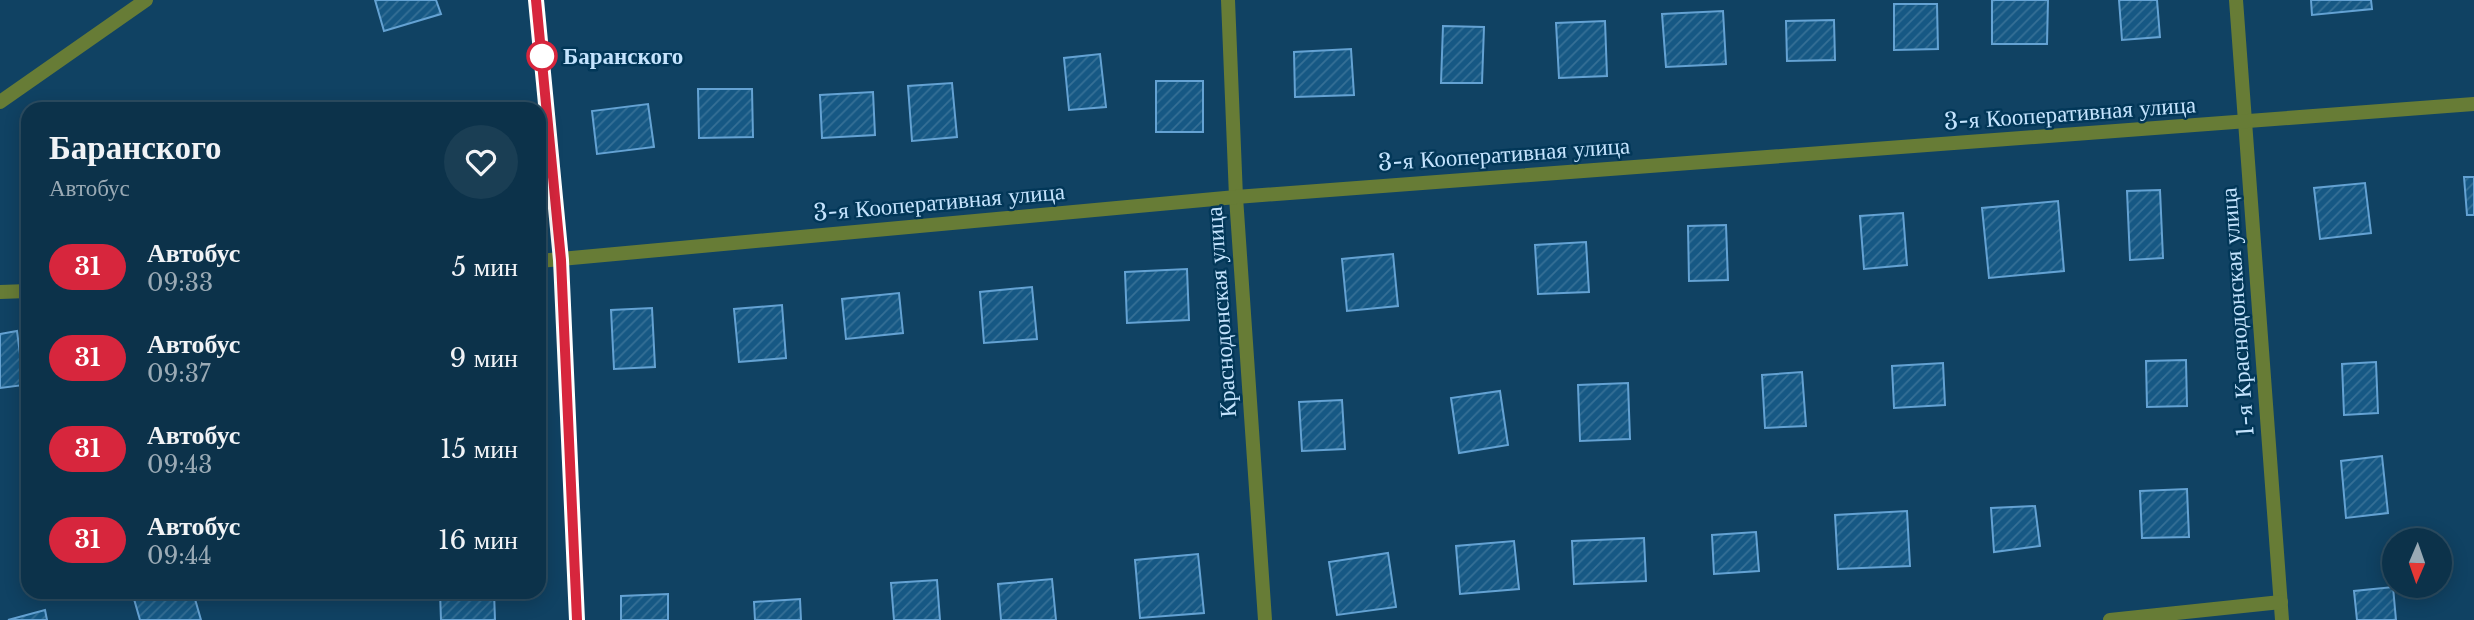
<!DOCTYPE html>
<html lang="ru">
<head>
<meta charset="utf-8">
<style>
  :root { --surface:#0c324a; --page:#1a3e54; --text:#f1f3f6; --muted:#9aaab5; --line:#2c4d62 }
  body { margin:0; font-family:"Libre Baskerville",serif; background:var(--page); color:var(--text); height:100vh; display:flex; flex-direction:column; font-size:26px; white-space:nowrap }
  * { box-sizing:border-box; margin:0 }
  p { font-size:23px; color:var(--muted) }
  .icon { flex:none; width:38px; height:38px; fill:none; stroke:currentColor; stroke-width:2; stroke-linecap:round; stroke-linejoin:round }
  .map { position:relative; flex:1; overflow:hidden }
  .panel { position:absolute; left:21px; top:102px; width:525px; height:497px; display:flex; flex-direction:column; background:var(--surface); border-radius:21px; box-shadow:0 4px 18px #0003,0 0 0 2px var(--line) }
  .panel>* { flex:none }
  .badge { padding:0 14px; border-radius:23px; font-size:24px; line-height:46px }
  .needle { width:46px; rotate:182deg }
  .fabs { position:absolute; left:2382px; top:528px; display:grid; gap:14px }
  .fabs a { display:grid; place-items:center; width:70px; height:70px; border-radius:50%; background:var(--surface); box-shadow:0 4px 18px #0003,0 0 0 2px var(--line); font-size:35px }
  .map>.badge { position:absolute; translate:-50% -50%; box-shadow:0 0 0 4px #fff }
  .round { display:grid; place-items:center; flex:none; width:74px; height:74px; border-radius:37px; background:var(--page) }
  .overview { display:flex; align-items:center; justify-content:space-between; height:119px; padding:0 28px }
  h1 { font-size:33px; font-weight:600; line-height:52px }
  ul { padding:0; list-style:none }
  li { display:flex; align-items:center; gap:21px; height:91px; padding:0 28px }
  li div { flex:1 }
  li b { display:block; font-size:26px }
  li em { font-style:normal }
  li .badge { min-width:77px; font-weight:700; text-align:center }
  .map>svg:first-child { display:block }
</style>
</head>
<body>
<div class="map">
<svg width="2474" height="620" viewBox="0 0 2474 620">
  <defs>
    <pattern id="building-hatch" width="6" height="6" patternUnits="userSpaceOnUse" patternTransform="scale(1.75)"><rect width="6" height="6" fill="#165884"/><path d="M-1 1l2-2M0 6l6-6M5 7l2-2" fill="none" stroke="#367096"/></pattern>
  </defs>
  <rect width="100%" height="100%" fill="#104263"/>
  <!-- building -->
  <g fill="url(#building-hatch)" stroke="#64a2d3" stroke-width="2">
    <polygon points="375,0 436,0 441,14 384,31"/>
    <polygon points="1992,0 2048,0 2047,44 1992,44"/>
    <polygon points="2119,0 2157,0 2160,37 2122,40"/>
    <polygon points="2311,0 2371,0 2372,9 2312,15"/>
    <polygon points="1894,4 1937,4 1938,49 1894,50"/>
    <polygon points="1723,11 1726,64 1666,67 1662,14"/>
    <polygon points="1834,20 1835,60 1787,61 1786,21"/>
    <polygon points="1605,21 1607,76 1559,78 1556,23"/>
    <polygon points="1443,26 1484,27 1482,83 1441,83"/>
    <polygon points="1351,49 1354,95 1295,97 1294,52"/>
    <polygon points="1100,54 1106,107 1069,110 1064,58"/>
    <rect x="1156" y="81" width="47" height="51"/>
    <polygon points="952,83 957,137 912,141 908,86"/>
    <polygon points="698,89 752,89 753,137 699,138"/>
    <polygon points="873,92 875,135 822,138 820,95"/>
    <polygon points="648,104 654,147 597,154 592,111"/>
    <polygon points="2464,177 2474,177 2474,215 2467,215"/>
    <polygon points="2365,183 2371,233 2320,239 2314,188"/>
    <polygon points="2160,190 2163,258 2130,260 2127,191"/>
    <polygon points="2058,201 2064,271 1989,278 1982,208"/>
    <polygon points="1903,213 1907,265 1864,269 1860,216"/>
    <polygon points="1726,225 1728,280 1689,281 1688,226"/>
    <polygon points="1586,242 1589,292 1538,294 1535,245"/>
    <polygon points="1393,254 1398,306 1347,311 1342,259"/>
    <polygon points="1187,269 1189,320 1127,323 1125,272"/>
    <polygon points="1032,287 1037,339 984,343 980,292"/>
    <polygon points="899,293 903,333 846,339 842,299"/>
    <polygon points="782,305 786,358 739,362 734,309"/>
    <polygon points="652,308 655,367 614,369 611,310"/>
    <polygon points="17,331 24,385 0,388 0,334"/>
    <polygon points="2186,360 2187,406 2147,407 2146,361"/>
    <polygon points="2376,362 2378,413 2344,415 2342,364"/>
    <polygon points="1943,363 1945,405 1894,408 1892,366"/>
    <polygon points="1802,372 1806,426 1765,428 1762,375"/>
    <polygon points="1628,383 1630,439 1580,441 1578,385"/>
    <polygon points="1500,391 1508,445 1459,453 1451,398"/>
    <polygon points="1342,400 1345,449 1302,451 1299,402"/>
    <polygon points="2382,456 2388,513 2346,518 2341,461"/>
    <polygon points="2187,489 2189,537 2142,538 2140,491"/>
    <polygon points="2035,506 2040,546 1994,552 1991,508"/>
    <polygon points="1907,511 1910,566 1838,569 1835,515"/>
    <polygon points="1756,532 1759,571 1714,574 1712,535"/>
    <polygon points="1644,538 1646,581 1574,584 1572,541"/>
    <polygon points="1514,541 1519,589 1460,594 1456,546"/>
    <polygon points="1388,553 1396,607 1337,615 1329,562"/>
    <polygon points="1198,554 1204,613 1140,618 1135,560"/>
    <polygon points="1052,579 1056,620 1001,620 998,584"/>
    <polygon points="937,580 940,620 894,620 891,583"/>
    <polygon points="2393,587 2396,620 2357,620 2354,591"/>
    <polygon points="132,592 193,592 201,620 140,620"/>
    <polygon points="440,592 494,592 495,620 441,620"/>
    <polygon points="668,594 668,620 621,620 621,596"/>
    <polygon points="800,599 801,620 755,620 754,602"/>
    <polygon points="45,610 47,620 8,620"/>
  </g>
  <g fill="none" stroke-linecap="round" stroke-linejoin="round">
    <!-- street -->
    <g stroke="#677c36" stroke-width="14">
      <polyline points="536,0 561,260 577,620"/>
      <polyline points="1228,0 1236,197 1265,620"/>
      <polyline points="2236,0 2282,620"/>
      <polyline points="0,102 146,0"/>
      <polyline points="539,261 1236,197 2474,104"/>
      <polyline points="0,292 28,291"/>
      <polyline points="2110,620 2281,602"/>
    </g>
  </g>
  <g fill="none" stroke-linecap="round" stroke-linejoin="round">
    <!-- line casing -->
    <g stroke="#fff" stroke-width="16">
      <polyline id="line" points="536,0 561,260 577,620"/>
    </g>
    <!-- line -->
    <use href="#line" stroke="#d7263d" stroke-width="10"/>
  </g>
  <!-- markers -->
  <circle fill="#fff" stroke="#d7263d" stroke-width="3.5" cx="542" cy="56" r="14"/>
  <g text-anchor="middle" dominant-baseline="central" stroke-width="5" stroke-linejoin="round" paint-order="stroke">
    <!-- stop labels -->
    <g font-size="23" font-weight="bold" fill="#c4e3fd" stroke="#023758" text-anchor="start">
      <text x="563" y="56">Баранского</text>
    </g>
    <!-- street labels -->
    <g font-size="23" fill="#c4e3fd" stroke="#023758">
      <text transform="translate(2070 113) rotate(-4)">3-я Кооперативная улица</text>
      <text transform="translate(1504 154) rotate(-4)">3-я Кооперативная улица</text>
      <text transform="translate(939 202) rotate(-5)">3-я Кооперативная улица</text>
      <text transform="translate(1221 312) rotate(-94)">Краснодонская улица</text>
      <text transform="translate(2237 312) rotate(-94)">1-я Краснодонская улица</text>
    </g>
  </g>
</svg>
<div class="fabs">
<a><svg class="needle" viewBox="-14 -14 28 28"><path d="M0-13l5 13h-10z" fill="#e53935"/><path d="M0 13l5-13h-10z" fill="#9aaab5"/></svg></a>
</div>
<section class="panel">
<div class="overview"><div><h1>Баранского</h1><p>Автобус</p></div><a class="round"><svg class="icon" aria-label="heart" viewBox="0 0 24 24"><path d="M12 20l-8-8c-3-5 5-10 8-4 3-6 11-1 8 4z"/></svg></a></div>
<ul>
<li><span class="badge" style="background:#d7263d;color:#fff">31</span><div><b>Автобус</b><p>09:33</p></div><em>5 мин</em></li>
<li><span class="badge" style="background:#d7263d;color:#fff">31</span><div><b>Автобус</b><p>09:37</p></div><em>9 мин</em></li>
<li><span class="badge" style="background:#d7263d;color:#fff">31</span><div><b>Автобус</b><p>09:43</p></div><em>15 мин</em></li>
<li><span class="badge" style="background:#d7263d;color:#fff">31</span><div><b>Автобус</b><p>09:44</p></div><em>16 мин</em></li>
</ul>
</section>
</div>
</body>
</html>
